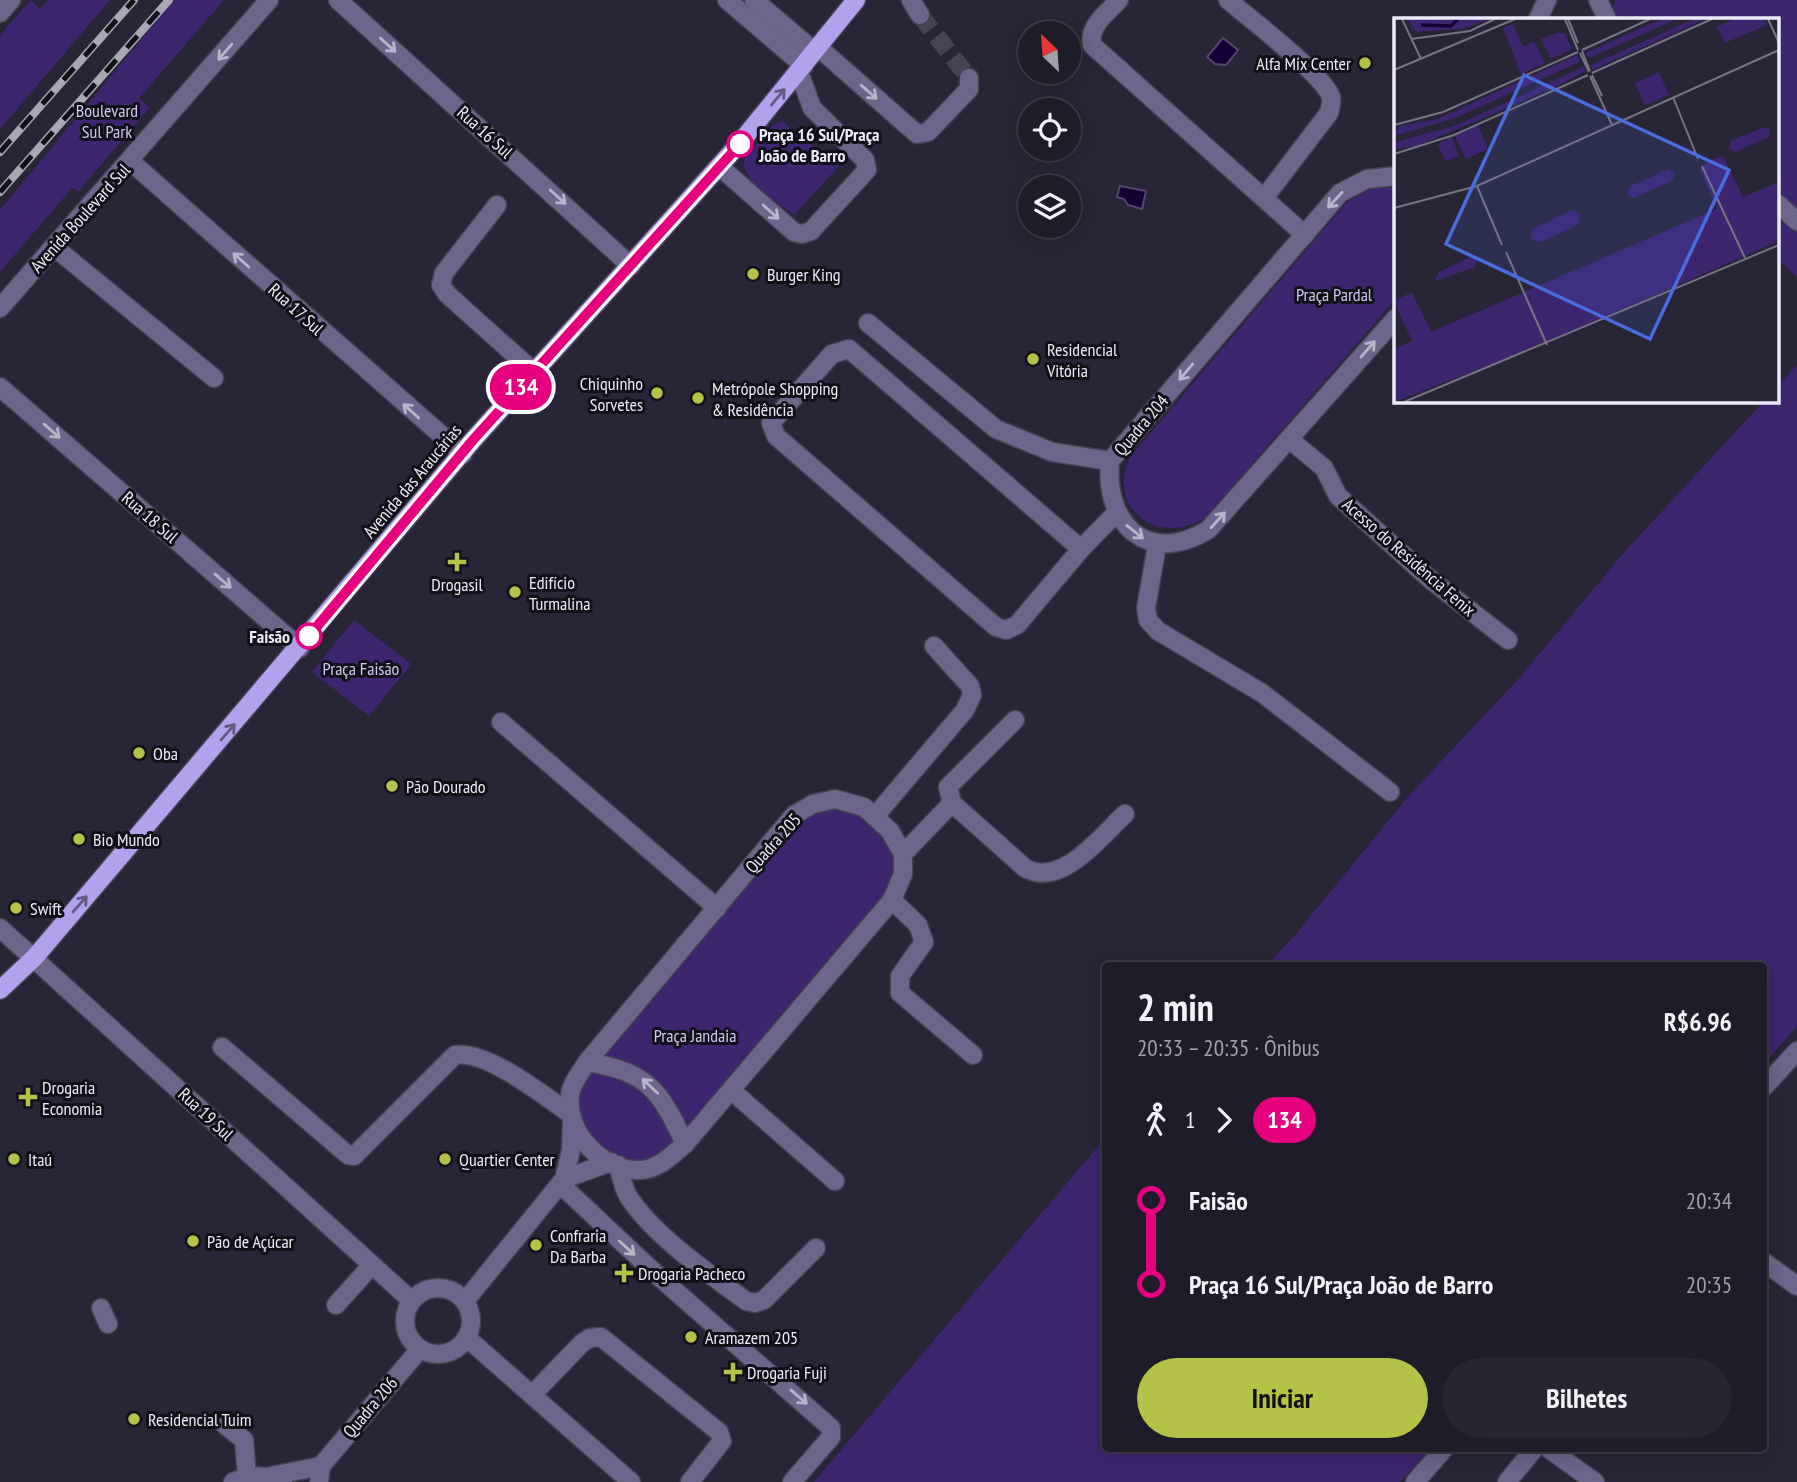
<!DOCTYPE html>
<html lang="pt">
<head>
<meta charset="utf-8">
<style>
  :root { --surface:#1e1c28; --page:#262530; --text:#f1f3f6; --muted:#a1a1a8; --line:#3c3a45; --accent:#b6c148 }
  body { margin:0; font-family:"PT Sans Narrow",sans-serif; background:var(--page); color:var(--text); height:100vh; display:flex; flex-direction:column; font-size:26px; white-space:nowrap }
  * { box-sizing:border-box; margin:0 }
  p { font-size:23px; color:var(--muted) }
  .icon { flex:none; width:38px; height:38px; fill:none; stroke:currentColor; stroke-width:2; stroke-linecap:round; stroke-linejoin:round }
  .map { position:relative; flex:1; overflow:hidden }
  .sheet { position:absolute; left:1102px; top:962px; width:665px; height:490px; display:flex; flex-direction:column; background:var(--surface); border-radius:7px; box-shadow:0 4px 18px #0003,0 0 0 2px var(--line) }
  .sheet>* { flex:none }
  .badge { padding:0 14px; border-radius:23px; font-size:24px; line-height:46px }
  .needle { width:46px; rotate:335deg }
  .fabs { position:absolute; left:1018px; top:21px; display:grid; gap:14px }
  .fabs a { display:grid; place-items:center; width:63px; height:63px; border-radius:50%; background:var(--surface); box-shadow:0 4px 18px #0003,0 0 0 2px var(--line); font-size:35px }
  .map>.badge { position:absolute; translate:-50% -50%; box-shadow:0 0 0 4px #fff }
  .legs { display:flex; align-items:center; gap:10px; height:77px; padding:0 35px; font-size:23px }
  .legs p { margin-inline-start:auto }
  .overview { display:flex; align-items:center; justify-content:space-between; height:119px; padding:0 35px }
  h1 { font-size:38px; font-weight:600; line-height:52px }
  .button { display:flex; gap:14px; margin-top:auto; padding:14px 35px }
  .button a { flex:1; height:80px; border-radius:42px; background:var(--accent); color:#111; font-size:28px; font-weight:600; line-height:80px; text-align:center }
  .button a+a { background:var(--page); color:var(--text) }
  ul { padding:0 35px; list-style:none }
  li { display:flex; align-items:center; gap:24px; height:84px; font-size:26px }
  li i { display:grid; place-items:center; width:10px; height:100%; margin:0 9px; background:currentColor }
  li i::after { content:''; width:18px; height:18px; margin:-9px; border:5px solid; border-radius:50%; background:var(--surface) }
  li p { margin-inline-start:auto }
  li:first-child i { background:linear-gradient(#0000 50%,currentColor 0) }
  li:last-child i { background:linear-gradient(currentColor 50%,#0000 0) }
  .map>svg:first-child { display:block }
</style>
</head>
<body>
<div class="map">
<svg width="1797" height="1482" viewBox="0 0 1797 1482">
  <rect width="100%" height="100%" fill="#282536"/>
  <!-- green -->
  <g fill="#3e2570">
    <polygon points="31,0 40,9 48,0 110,0 0,129 0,35"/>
    <polygon points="174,0 224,0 139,98 149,108 79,191 72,188 0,272 0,210"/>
    <polygon points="1615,0 1797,0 1797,277 1778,259 1778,19 1610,19"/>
    <path d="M782 121 839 166 794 215C778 202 742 183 744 159L773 125Z"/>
    <path d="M1375 187 1396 188V299L1205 518C1158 547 1106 509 1130 457L1347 202Z"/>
    <polygon points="1797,365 1797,1026 1764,1064 1764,966 1266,966 1296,934 1406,799 1521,676 1627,549 1764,401 1778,401 1778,386"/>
    <polygon points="354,620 411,664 369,716 312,672"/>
    <polygon points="813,804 876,815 903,874 685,1144 639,1170 590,1148 570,1092"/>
    <polygon points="1106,1137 1106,1449 1430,1449 1400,1482 814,1482"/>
  </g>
  <!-- water -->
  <g fill="#150035" stroke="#56466f" stroke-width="2">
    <polygon points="1223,38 1238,50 1226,65 1215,64 1207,57"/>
    <polygon points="1120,186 1146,191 1142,209 1128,205 1124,199 1117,197"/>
  </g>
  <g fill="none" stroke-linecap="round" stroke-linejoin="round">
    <!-- minor-tunnel -->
    <polyline stroke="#464353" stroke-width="18" stroke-dasharray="18 9" stroke-linecap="butt" points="920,15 969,78"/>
    <!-- minor casing -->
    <g stroke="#444151" stroke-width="21">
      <g id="minor">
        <polyline points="338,0 631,266"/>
        <polyline points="727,0 804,66"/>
        <polyline points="754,0 814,51"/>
        <polyline points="911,0 920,15"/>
        <path d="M1119 0C1107 13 1088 26 1092 45L1305 235"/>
        <path d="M1228 0C1249 18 1324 75 1331 97 1332 103 1330 108 1329 113L1264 198"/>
        <polyline points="1598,0 1607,19"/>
        <polyline points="0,13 11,0"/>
        <polyline points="1538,19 1547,0"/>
        <polyline points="818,47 917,134 928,132 969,89 969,78"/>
        <polyline points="130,161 463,454"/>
        <polyline points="720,167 794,232 802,234 811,231 867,170 865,160 812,108 799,72"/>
        <path d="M1396 176 1367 179 1340 193 1110 461C1104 525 1148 566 1208 530L1396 318"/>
        <polyline points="1778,204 1797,221"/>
        <polyline points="497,205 444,273 441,285 447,294 534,372"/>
        <polyline points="54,247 214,378"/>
        <polyline points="0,308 269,0"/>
        <polyline points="868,323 996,429 1052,452 1110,461"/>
        <polyline points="0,387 300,648"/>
        <polyline points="1289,439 1324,468 1338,496 1431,580 1508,640"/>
        <polyline points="1157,545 1146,608 1148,620 1158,631 1262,693 1390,792"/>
        <polyline points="1081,549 849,349 832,354 771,423 776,436 996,627 1006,630 1017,625 1081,549 1116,513"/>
        <polyline points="501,722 717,908"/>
        <path d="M835 799 864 807 890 831 903 854V874L892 900 685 1144C672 1155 658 1170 639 1170 602 1171 565 1132 570 1095 571 1084 581 1072 587 1062L794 815 813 804Z"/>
        <polyline points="952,803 948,787 1015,720"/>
        <polyline points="876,815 965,710 972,695 970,686 934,646"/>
        <path d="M903 854 952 803 1025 868C1061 889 1101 836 1125 814"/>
        <polyline points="892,900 918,925 924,942 900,976 900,993 973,1055"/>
        <polyline points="0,928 412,1301"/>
        <path d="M222 1047 348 1155 354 1156 455 1055C487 1050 543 1095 569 1113"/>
        <path d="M587 1062C648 1072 660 1090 685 1144"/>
        <polyline points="1764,1087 1797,1051"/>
        <polyline points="732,1091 835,1181"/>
        <path d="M618 1165C621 1175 623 1187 628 1196 653 1235 709 1274 746 1301L755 1303 764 1300 816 1248"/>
        <polyline points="564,1179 611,1162"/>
        <polyline points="560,1184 656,1274 831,1428 831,1437 792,1482"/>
        <polyline points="1764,1262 1797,1286"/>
        <circle cx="438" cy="1321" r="33"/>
        <polyline points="465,1301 564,1179 571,1150 572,1123"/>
        <polyline points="336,1305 371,1266"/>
        <polyline points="101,1308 108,1324"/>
        <polyline points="467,1338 631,1482"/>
        <polyline points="532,1395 582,1343 590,1338 601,1337 719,1432 722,1441 690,1482"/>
        <polyline points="225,1425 244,1440 247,1476"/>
        <polyline points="1549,1449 1595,1482"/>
        <polyline points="271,1476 321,1466"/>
        <path d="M233 1482C250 1475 266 1474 283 1482"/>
        <polyline points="319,1482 321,1466 420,1349"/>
        <polyline points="1415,1482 1444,1449"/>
        <polyline points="1507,1482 1534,1449"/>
      </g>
    </g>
    <!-- major casing -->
    <g stroke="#444151" stroke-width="21">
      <polyline id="major" points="0,990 35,957 473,440 739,144 856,0"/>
    </g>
    <!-- minor -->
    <use href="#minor" stroke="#6d658a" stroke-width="18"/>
    <!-- major -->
    <use href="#major" stroke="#b2a1ed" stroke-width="18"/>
    <!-- rail casing -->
    <g stroke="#aaa7b5" stroke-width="8">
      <g id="rail">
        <polyline points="0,152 134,0"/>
        <polyline points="0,192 169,0"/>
      </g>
    </g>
    <!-- rail -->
    <use href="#rail" stroke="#110f17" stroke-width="5" stroke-dasharray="16" stroke-linecap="butt"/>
  </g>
  <!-- one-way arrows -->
  <defs><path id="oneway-shaft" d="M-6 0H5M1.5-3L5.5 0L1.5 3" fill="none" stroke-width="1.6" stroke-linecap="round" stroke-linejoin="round" transform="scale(1.75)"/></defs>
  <g stroke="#bab5cb">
    <use href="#oneway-shaft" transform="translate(388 45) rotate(42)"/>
    <use href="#oneway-shaft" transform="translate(225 52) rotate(131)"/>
    <use href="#oneway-shaft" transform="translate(869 92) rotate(41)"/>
    <use href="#oneway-shaft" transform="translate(558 197) rotate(42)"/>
    <use href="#oneway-shaft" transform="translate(1335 200) rotate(133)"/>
    <use href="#oneway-shaft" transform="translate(771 212) rotate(42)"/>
    <use href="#oneway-shaft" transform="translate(241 260) rotate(-138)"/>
    <use href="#oneway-shaft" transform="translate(1368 349) rotate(-49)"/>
    <use href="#oneway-shaft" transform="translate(1186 372) rotate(130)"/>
    <use href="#oneway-shaft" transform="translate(411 411) rotate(-138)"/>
    <use href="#oneway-shaft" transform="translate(52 431) rotate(41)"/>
    <use href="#oneway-shaft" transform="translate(1218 520) rotate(-48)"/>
    <use href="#oneway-shaft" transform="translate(1135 532) rotate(39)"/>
    <use href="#oneway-shaft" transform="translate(223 581) rotate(41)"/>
    <use href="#oneway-shaft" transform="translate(650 1086) rotate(-137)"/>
    <use href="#oneway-shaft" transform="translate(627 1248) rotate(42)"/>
    <use href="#oneway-shaft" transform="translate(799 1397) rotate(41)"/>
  </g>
  <g stroke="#625882">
    <use href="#oneway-shaft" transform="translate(778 97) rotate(-50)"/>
    <use href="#oneway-shaft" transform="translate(228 732) rotate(-49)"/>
    <use href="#oneway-shaft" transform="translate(80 904) rotate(-49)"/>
  </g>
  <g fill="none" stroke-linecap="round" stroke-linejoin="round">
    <!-- line-1 casing -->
    <g stroke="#fff" stroke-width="16">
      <polyline id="line-1" points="309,636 473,440 740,144"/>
    </g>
    <!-- line-1 -->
    <use href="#line-1" stroke="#e6007e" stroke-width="10"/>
  </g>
  <!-- markers -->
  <g fill="#b6c148" stroke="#110f17" stroke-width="2.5">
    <circle cx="1365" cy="63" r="7"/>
    <circle cx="753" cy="274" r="7"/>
    <circle cx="1033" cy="359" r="7"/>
    <circle cx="657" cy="393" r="7"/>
    <circle cx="698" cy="398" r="7"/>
    <path d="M453.5 551.5h7v7h7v7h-7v7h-7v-7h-7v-7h7z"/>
    <circle cx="515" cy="592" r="7"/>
    <circle cx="139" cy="753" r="7"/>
    <circle cx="392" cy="786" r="7"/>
    <circle cx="79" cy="839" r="7"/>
    <circle cx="16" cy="908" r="7"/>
    <path d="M24.5 1086.5h7v7h7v7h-7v7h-7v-7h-7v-7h7z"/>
    <circle cx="14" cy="1159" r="7"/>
    <circle cx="445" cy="1159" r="7"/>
    <circle cx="193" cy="1241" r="7"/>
    <circle cx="536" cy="1245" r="7"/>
    <path d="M620.5 1262.5h7v7h7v7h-7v7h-7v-7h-7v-7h7z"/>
    <circle cx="691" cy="1337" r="7"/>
    <path d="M729.5 1361.5h7v7h7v7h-7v7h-7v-7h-7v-7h7z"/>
    <circle cx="134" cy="1419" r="7"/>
  </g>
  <g fill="#fff" stroke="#e6007e" stroke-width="3.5">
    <circle cx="740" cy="144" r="12"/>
    <circle cx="309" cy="636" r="12"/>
  </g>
  <g text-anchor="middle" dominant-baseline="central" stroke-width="6" stroke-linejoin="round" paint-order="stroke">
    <!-- poi labels -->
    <g font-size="18" fill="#edebf7" stroke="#110f17" text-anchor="start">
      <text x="1351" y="63" text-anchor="end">Alfa Mix Center</text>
      <text x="767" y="274">Burger King</text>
      <text x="1047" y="349">Residencial<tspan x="1047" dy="21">Vitória</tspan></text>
      <text x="643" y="383" text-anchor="end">Chiquinho<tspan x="643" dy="21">Sorvetes</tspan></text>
      <text x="712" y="388">Metrópole Shopping<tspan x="712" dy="21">&amp; Residência</tspan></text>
      <text x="529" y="582">Edifício<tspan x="529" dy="21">Turmalina</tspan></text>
      <text x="457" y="584" text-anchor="middle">Drogasil</text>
      <text x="153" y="753">Oba</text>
      <text x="406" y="786">Pão Dourado</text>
      <text x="93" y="839">Bio Mundo</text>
      <text x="30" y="908">Swift</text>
      <text x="42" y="1087">Drogaria<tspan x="42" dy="21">Economia</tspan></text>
      <text x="28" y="1159">Itaú</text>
      <text x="459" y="1159">Quartier Center</text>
      <text x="550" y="1235">Confraria<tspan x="550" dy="21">Da Barba</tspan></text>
      <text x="207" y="1241">Pão de Açúcar</text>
      <text x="638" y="1273">Drogaria Pacheco</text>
      <text x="705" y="1337">Aramazem 205</text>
      <text x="747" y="1372">Drogaria Fuji</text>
      <text x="148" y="1419">Residencial Tuim</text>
    </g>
    <!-- park labels -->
    <g font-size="18" fill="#d1c8f5" stroke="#110f17">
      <text x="107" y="110">Boulevard<tspan x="107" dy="21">Sul Park</tspan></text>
      <text x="1334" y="294">Praça Pardal</text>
      <text x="361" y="668">Praça Faisão</text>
      <text x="695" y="1035">Praça Jandaia</text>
    </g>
    <!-- street labels -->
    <g font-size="18" fill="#edebf7" stroke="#110f17">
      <text transform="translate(485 132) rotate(42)">Rua 16 Sul</text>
      <text transform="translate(80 218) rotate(-48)">Avenida Boulevard Sul</text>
      <text transform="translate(296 309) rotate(42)">Rua 17 Sul</text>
      <text transform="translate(1141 425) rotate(-50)">Quadra 204</text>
      <text transform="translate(412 481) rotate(-50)">Avenida das Araucárias</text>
      <text transform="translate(150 517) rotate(41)">Rua 18 Sul</text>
      <text transform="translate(1409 557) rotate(41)">Acesso do Residência Fenix</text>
      <text transform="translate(773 843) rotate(-48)">Quadra 205</text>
      <text transform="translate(206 1114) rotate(43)">Rua 19 Sul</text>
      <text transform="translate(370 1407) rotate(-50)">Quadra 206</text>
    </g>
    <!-- stop labels -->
    <g font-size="18" font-weight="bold" fill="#edebf7" stroke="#110f17" text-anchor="start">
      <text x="759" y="134">Praça 16 Sul/Praça<tspan x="759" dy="21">João de Barro</tspan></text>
      <text x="290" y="636" text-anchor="end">Faisão</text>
    </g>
  </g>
  <!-- overview -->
  <g transform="translate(1394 18)">
    <rect width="385" height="385" fill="#282536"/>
    <path d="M13 1H95L72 10 22 14ZM268 1H283L195 40 191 35ZM300 1H312L198 52 197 47ZM340 1H370L373 7 331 25 323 9ZM119 6 129 29 140 23 151 45 127 56 109 10ZM163 15H171L178 31 157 41 147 21ZM183 37 186 44 61 100 0 118 5 108 43 101ZM189 49 191 53 171 64 83 103 22 128 0 131V124L61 108ZM265 54 275 77 251 88 241 65ZM84 107 94 131 72 141 61 118ZM371 109 376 111 375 119 341 134 335 131 336 123ZM58 119 65 138 51 143 44 126ZM329 138 349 179 385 164V223L132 333 0 384V331L18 323 0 283 18 274 37 314 323 191 306 152 314 143ZM274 151 281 155 278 163 240 180 233 177 235 169ZM177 192 187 196 184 207 147 224 137 221V212ZM76 239 83 242 81 249 41 263 45 254Z" fill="#3e2570"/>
    <path fill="none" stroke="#150035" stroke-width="3.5" d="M27 7 57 8 64 1"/>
    <path fill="none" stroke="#777483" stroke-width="2" d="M8 1 27 41M171 1 184 32M174 1 184 25M374 1 385 25M17 21 76 13 101 1M188 32 256 1M188 33 196 53M186 35 195 54M0 52 121 1M198 55 318 1M198 57 208 78M196 58 218 107M279 79 304 141M0 107 49 94 184 34M0 136 60 117 194 57M308 148 351 240M83 168 108 227M0 190 83 168 385 32M112 234 153 327M10 384 385 227"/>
    <path fill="#476dde" fill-opacity="0.15" stroke="#476dde" stroke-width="3.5" d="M130 57 335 152 256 321 52 226Z"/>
    <rect width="385" height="385" fill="none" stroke="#edebf7" stroke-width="3.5"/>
  </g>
</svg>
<div class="fabs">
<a><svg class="needle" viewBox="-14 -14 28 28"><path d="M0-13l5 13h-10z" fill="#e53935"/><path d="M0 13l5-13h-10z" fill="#a1a1a8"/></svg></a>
<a><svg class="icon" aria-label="locate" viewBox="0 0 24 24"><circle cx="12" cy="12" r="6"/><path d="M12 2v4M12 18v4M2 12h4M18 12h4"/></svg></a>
<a><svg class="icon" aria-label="layers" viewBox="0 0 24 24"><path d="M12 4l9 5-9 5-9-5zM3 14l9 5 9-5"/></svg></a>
</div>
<b class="badge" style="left:521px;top:387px;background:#e6007e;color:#fff">134</b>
<section class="sheet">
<div class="overview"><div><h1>2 min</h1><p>20:33 – 20:35 · Ônibus</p></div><b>R$6.96</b></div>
<div class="legs"><svg class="icon" aria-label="walk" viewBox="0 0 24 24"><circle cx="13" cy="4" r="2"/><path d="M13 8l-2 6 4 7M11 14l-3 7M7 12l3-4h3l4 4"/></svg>1<svg class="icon" aria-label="forward" viewBox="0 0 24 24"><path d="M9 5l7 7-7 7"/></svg><b class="badge" style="background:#e6007e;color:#fff">134</b></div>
<ul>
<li><i style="color:#e6007e"></i><b>Faisão</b><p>20:34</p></li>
<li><i style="color:#e6007e"></i><b>Praça 16 Sul/Praça João de Barro</b><p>20:35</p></li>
</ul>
<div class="button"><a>Iniciar</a><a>Bilhetes</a></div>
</section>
</div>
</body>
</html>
